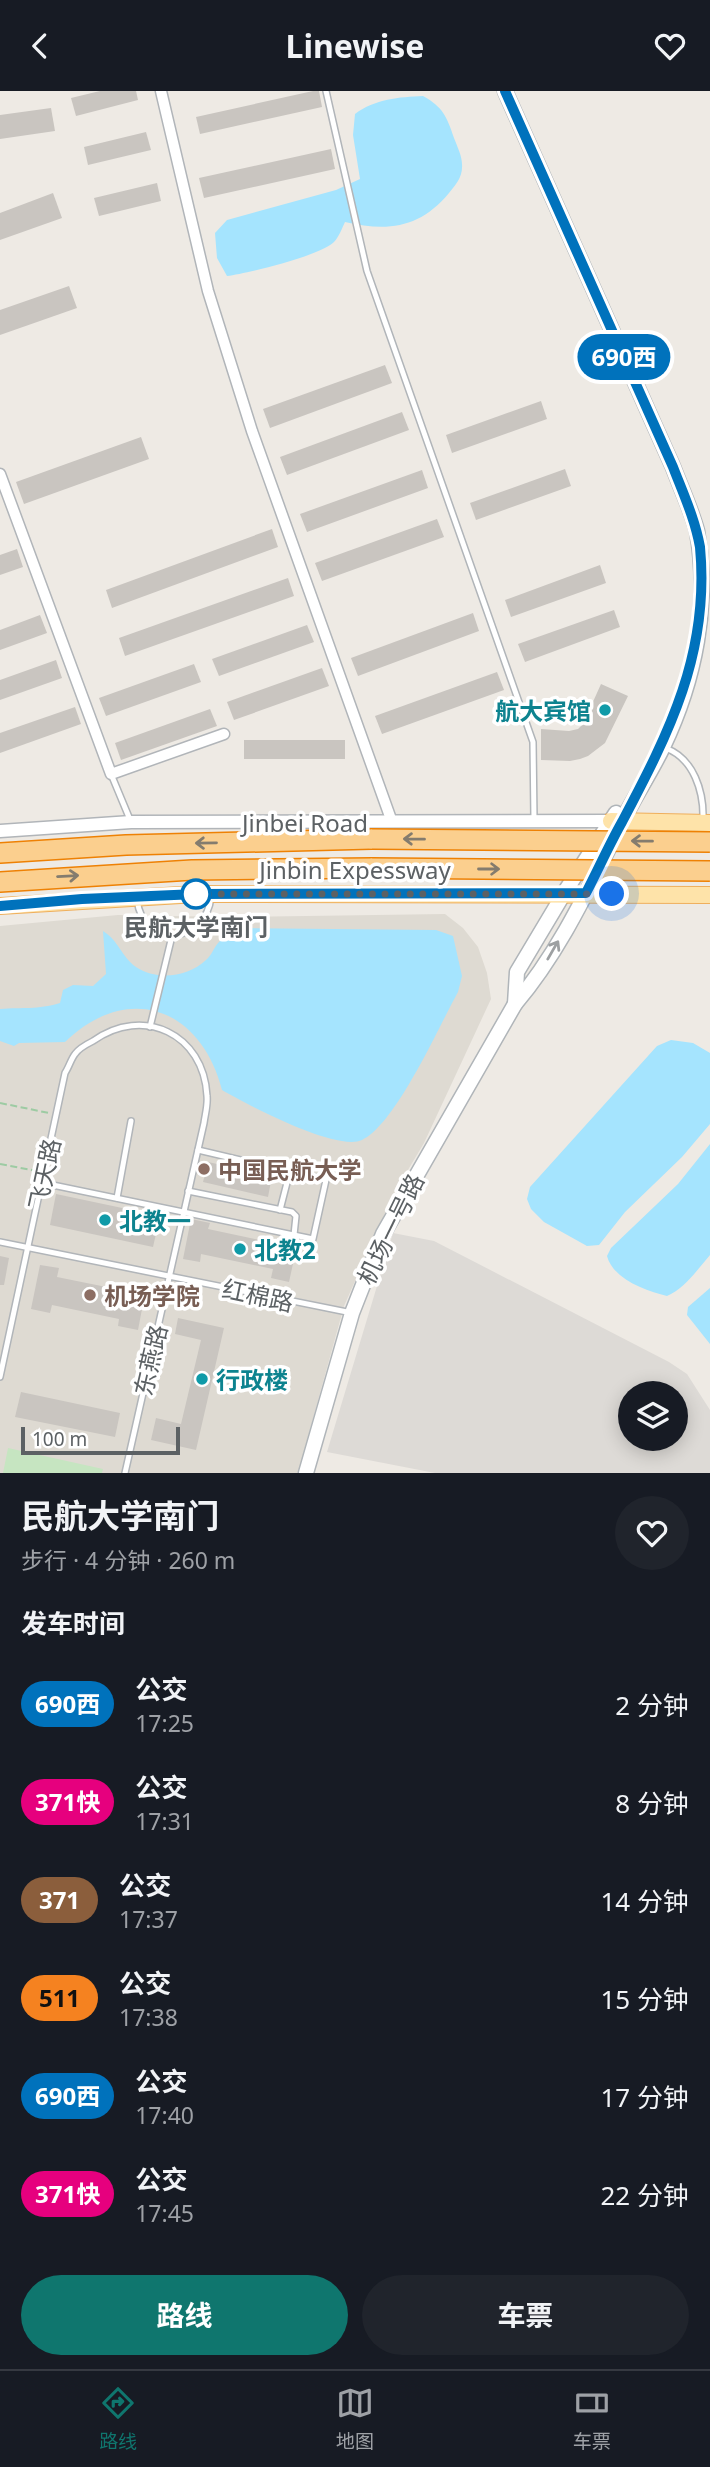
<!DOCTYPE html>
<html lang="zh">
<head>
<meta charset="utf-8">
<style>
  :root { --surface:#171b24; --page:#20242c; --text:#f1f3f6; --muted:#9ea1a6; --line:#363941; --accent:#0f766e }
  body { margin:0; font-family:"Noto Sans","Noto Sans SC",sans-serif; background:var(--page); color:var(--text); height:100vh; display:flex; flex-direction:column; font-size:26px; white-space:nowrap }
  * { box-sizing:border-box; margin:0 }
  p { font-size:23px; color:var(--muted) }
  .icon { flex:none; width:38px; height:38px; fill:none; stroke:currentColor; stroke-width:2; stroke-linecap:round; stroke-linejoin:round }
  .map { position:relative; height:1382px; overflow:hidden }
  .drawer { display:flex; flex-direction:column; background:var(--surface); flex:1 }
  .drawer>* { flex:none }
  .badge { padding:0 14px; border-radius:23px; font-size:24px; line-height:46px }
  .controls { position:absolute; left:618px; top:1290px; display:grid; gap:14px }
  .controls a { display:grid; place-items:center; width:70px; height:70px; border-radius:50%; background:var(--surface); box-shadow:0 4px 18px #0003; font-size:35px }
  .scale { position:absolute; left:21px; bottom:18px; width:159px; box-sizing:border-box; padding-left:7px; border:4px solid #5c6164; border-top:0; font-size:19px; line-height:24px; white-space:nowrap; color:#5c6164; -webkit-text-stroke:5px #fff; paint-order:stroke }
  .you { position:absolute; width:35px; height:35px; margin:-18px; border:5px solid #fff; border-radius:50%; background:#1a73e8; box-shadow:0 0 0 10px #1a73e833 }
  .map>.badge { position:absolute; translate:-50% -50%; box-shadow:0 0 0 4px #fff }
  h2 { padding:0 21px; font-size:26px; line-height:63px }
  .round { display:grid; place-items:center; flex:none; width:74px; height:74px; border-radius:37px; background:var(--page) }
  .summary { display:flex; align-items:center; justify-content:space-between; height:119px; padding:0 21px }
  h1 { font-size:33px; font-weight:700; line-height:52px }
  .cta { display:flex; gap:14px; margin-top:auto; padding:14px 21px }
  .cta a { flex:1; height:80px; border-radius:42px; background:var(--accent); color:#fff; font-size:28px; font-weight:700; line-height:80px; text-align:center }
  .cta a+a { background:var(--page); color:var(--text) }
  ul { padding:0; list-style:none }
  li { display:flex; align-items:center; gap:21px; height:98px; padding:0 21px }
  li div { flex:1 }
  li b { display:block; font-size:26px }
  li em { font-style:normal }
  li .badge { min-width:77px; font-weight:700; text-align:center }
  header { display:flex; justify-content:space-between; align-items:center; height:91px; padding:0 21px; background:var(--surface); font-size:32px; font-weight:700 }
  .menu { display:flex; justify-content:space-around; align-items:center; height:98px; border-top:2px solid var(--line); background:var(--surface); font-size:19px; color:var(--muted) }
  .menu a { display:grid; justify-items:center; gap:4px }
  .menu .on { color:var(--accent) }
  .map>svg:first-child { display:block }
</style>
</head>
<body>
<header><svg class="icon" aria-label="back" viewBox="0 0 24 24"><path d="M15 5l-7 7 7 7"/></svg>Linewise<svg class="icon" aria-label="heart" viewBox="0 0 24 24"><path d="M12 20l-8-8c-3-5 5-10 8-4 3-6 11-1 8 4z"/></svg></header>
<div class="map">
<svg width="710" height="1382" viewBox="0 0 710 1382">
  <rect width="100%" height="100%" fill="#eeeae4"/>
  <!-- industrial -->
  <path fill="#dddad6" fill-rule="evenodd" d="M393 1142 434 1150 669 1271 687 1283 710 1319V1382H435L327 1361ZM630 1302H676V1348H630Z"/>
  <!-- education -->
  <polygon fill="#dedad2" points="445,823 463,837 478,856 487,882 491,908 424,1052 393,1104 344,1215 298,1382 0,1382 0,835 118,824 228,826"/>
  <!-- green -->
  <polygon fill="#c6e5c1" points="8,1357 103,1378 102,1382 3,1382"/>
  <!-- water -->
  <g fill="#a5e4fe">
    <path d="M423 5C443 16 447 26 454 47 457 55 462 65 462 73 463 86 456 93 449 102 420 137 388 141 345 131 342 137 339 146 334 151 319 165 249 182 227 185L217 167 215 142 227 129 336 99 360 88 353 44 355 23C375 8 399 6 423 5Z"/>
    <path d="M236 837 436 839 453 845 462 885 458 901C439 935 396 1033 362 1049 337 1061 246 1013 222 999 201 917 128 890 65 951L19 952 14 955 0 950V918C23 916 37 919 60 912L63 899 73 894 93 895 106 883 103 840C119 850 121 865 136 876 157 890 188 886 206 869 212 864 214 856 219 851 224 846 230 842 236 837Z"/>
    <polygon points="671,949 693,952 710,962 710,1033 682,1066 625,1121 599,1154 587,1155 544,1131 531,1118 527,1108 530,1096 657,955"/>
    <path d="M710 1053V1164C697 1179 685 1197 667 1205 646 1200 613 1188 607 1165L611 1157 678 1093Z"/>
    <polygon points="710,1197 710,1253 687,1224 688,1216"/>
  </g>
  <!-- building -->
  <g fill="#c9c5c0">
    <polygon points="100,0 136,0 138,9 76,25 71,7"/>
    <polygon points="313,0 319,0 322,16 200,43 196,26"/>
    <polygon points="51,17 55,40 0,48 0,24"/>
    <polygon points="146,41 151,59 88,74 84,56"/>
    <polygon points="331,58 335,78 204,107 199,87"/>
    <polygon points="157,92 161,110 99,125 94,107"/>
    <polygon points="53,102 62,127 0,149 0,122"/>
    <polygon points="69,195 77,217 0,244 0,219"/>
    <polygon points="385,274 392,292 270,337 263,318"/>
    <polygon points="541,310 547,328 452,362 446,344"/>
    <polygon points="402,321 409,339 287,384 280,366"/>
    <polygon points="141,346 149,368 24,413 16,391"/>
    <polygon points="565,378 571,395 476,429 470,412"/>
    <polygon points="422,379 428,397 307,441 300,423"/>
    <polygon points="437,428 444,446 322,490 315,472"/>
    <polygon points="272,438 278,456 112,517 106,499"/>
    <polygon points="17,458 23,476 0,484 0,464"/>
    <polygon points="600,474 606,492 511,526 505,509"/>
    <polygon points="288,487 294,505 125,565 119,547"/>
    <polygon points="614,519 620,536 525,571 518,553"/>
    <polygon points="473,522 479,540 358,585 351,567"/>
    <polygon points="40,524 47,542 0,559 0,539"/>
    <polygon points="307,534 314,551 219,585 212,568"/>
    <polygon points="56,569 62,587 0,609 0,589"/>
    <polygon points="194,573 201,591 106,625 99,607"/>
    <polygon points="322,577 329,595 234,629 227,611"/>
    <polygon points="497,581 504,599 382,643 375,625"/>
    <polygon points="601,593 628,605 605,652 588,665 580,668 570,670 541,669 541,638 569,640 578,638 583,633"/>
    <polygon points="75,616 81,633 0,662 0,642"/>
    <polygon points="210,618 217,635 121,669 115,652"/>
    <rect x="244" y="649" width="101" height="19"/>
    <polygon points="208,1071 272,1085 268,1106 203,1091"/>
    <polygon points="56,1103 160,1125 153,1156 50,1134"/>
    <polygon points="191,1128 210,1132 208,1138 278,1153 280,1147 298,1150 289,1191 271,1187 273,1178 201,1163 200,1171 183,1168"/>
    <polygon points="0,1165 9,1167 4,1194 0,1194"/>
    <polygon points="40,1174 59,1177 57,1186 126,1200 128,1193 146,1197 138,1239 118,1235 119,1228 52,1214 50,1222 31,1218"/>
    <polygon points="178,1227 224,1237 196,1359 151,1349 156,1327 181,1333 201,1249 175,1243"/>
    <polygon points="21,1301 120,1322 115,1346 15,1326"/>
  </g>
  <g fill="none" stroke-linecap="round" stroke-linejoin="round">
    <!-- service casing -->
    <g stroke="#b1b5b9" stroke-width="8">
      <g id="service">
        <polyline points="326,0 367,180 533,651 534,728"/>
        <path d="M665 657C694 667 704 701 703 729"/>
        <polyline points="111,683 131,731"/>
        <path d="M137 809C144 860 206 852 211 806"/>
        <polyline points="150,936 172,845"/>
        <polyline points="43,1092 313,1148 326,1089 198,1059"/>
        <polyline points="188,1100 292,1121 296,1125 294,1144"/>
        <polyline points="117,1107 131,1030"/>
        <polyline points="280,1119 290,1080"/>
        <polyline points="0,1151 352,1222"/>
        <path d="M0 1286 65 982C69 976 71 968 75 963 79 957 87 953 93 950 143 914 204 943 207 1005 208 1014 205 1024 204 1032L125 1382"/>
      </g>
    </g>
    <!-- minor casing -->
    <g stroke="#b1b5b9" stroke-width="13">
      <g id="minor">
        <polyline points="161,0 208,200 252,340 392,731"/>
        <polyline points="0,383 111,683 224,643"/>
      </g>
    </g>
    <!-- tertiary casing -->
    <g stroke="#b1b5b9" stroke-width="15">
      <polyline id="tertiary" points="0,740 131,731 611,730"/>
    </g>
    <!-- secondary casing -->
    <g stroke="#b0b5b9" stroke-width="17">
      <g id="secondary">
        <polyline points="515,913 517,881 566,799 616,722"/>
        <path d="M306 1382 352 1222 383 1143 515 913C560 860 589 796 620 735 633 708 650 683 663 656 695 589 710 514 697 440 691 418 681 397 673 376L505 0"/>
      </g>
    </g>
    <!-- primary casing -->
    <g stroke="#efaf5c" stroke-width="18">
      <g id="primary">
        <polyline points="611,730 710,732"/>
        <polyline points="0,815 197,803 710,804"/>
      </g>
    </g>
    <!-- motorway casing -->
    <g stroke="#ee8104" stroke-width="22">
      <g id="motorway">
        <polyline points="0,762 126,754 372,748"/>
        <polyline points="0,791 192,779 372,777"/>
      </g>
    </g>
    <!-- path -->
    <g stroke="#9dcba3" stroke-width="2" stroke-dasharray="7 3.5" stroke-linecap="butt">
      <polyline points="0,1012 49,1022"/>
      <polyline points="0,1073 37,1080"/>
    </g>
    <!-- service -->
    <use href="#service" stroke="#fff" stroke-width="5"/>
    <!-- minor -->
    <use href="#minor" stroke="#fff" stroke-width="10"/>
    <!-- tertiary -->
    <use href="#tertiary" stroke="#fff" stroke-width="12"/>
    <!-- secondary -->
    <use href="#secondary" stroke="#fff" stroke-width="14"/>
    <!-- primary -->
    <use href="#primary" stroke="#fee3a9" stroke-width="16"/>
    <!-- motorway -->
    <use href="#motorway" stroke="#fbcf8e" stroke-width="19"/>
    <!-- motorway-bridge casing -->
    <g stroke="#ee8104" stroke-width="22" stroke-linecap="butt">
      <g id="motorway-bridge">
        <polyline points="372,748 710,751"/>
        <polyline points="372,777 710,780"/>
      </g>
    </g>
    <!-- motorway-bridge -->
    <use href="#motorway-bridge" stroke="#fbcf8e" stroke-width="19"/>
  </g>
  <!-- one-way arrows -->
  <defs><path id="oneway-shaft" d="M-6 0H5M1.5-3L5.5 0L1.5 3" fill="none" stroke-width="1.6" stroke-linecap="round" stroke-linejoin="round" transform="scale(1.75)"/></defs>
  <g stroke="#847c6e">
    <use href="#oneway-shaft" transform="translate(414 748) rotate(-179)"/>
    <use href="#oneway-shaft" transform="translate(642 750) rotate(-179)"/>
    <use href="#oneway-shaft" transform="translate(206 752) rotate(179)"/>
    <use href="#oneway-shaft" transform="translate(489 778)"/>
    <use href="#oneway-shaft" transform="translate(68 785) rotate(-3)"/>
  </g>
  <use stroke="#9da0a2" href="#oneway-shaft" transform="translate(553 859) rotate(-60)"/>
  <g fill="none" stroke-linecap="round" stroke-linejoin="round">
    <!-- line casing -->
    <g stroke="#fff" stroke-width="16">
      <path id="line" d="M0 815 82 808 197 803 586 802C598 779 609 754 622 731 669 642 710 562 700 456 695 428 683 402 673 376L505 0"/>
    </g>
    <!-- line -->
    <use href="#line" stroke="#0072bc" stroke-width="10"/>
    <!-- walk -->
    <polyline stroke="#5c6164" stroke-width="7" stroke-dasharray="0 12.6" points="196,803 612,803"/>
  </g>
  <!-- markers -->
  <g fill="#0f9aa8" stroke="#fff" stroke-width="2.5">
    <circle cx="605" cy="619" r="7"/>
    <circle cx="105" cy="1129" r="7"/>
    <circle cx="240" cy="1158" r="7"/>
    <circle cx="202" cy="1288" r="7"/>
  </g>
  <circle fill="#fff" stroke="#0072bc" stroke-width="3.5" cx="196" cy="803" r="14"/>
  <g fill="#8d6e63" stroke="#fff" stroke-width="2.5">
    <circle cx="204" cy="1078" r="7"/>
    <circle cx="90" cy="1204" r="7"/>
  </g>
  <g text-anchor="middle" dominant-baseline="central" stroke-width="7" stroke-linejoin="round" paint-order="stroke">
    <!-- culture labels -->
    <g font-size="24" font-weight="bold" fill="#0d838f" stroke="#fff" text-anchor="start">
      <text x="591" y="619" text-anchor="end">航大宾馆</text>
      <text x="119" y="1129">北教一</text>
      <text x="254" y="1158">北教2</text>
      <text x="216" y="1288">行政楼</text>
    </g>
    <!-- street labels -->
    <g font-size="24" fill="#5c6164" stroke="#fff">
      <text x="305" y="731">Jinbei Road</text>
      <text x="355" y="778">Jinbin Expessway</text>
      <text transform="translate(44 1083) rotate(-78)">飞天路</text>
      <text transform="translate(390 1138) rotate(-64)">机场一号路</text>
      <text transform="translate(258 1204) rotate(12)">红棉路</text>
      <text transform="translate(150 1269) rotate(-77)">东燕路</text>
    </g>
    <!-- stop labels -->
    <g font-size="24" font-weight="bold" fill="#5c6164" stroke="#fff">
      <text x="196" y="835">民航大学南门</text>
    </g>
    <!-- education labels -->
    <g font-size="24" font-weight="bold" fill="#785e54" stroke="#fff" text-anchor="start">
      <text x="218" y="1078">中国民航大学</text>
      <text x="104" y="1204">机场学院</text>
    </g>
  </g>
</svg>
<div class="controls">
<a><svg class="icon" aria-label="layers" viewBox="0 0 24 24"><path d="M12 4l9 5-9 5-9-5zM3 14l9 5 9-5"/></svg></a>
</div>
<div class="scale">100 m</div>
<div class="you" style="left:612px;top:803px"></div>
<b class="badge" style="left:624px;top:266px;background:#0072bc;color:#fff">690西</b>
</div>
<section class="drawer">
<div class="summary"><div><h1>民航大学南门</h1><p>步行 · 4 分钟 · 260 m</p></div><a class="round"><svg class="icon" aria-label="heart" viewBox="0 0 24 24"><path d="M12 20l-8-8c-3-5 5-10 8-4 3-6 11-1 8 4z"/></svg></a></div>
<h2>发车时间</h2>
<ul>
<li><span class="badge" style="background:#0072bc;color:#fff">690西</span><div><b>公交</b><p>17:25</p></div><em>2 分钟</em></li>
<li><span class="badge" style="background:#e6007e;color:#fff">371快</span><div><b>公交</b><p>17:31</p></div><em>8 分钟</em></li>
<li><span class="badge" style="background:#8b5e3c;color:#fff">371</span><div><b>公交</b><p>17:37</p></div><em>14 分钟</em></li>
<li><span class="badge" style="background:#f58220;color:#111">511</span><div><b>公交</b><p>17:38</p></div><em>15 分钟</em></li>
<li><span class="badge" style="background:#0072bc;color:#fff">690西</span><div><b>公交</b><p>17:40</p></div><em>17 分钟</em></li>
<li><span class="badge" style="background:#e6007e;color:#fff">371快</span><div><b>公交</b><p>17:45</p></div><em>22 分钟</em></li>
</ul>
<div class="cta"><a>路线</a><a>车票</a></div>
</section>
<nav class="menu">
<a class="on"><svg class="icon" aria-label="directions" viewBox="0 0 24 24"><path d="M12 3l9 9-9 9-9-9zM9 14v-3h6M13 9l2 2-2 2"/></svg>路线</a>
<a><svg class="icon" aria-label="map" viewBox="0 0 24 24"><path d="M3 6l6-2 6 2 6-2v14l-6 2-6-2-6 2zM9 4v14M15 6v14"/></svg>地图</a>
<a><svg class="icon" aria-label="tickets" viewBox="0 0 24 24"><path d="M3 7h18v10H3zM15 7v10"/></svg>车票</a>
</nav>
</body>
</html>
